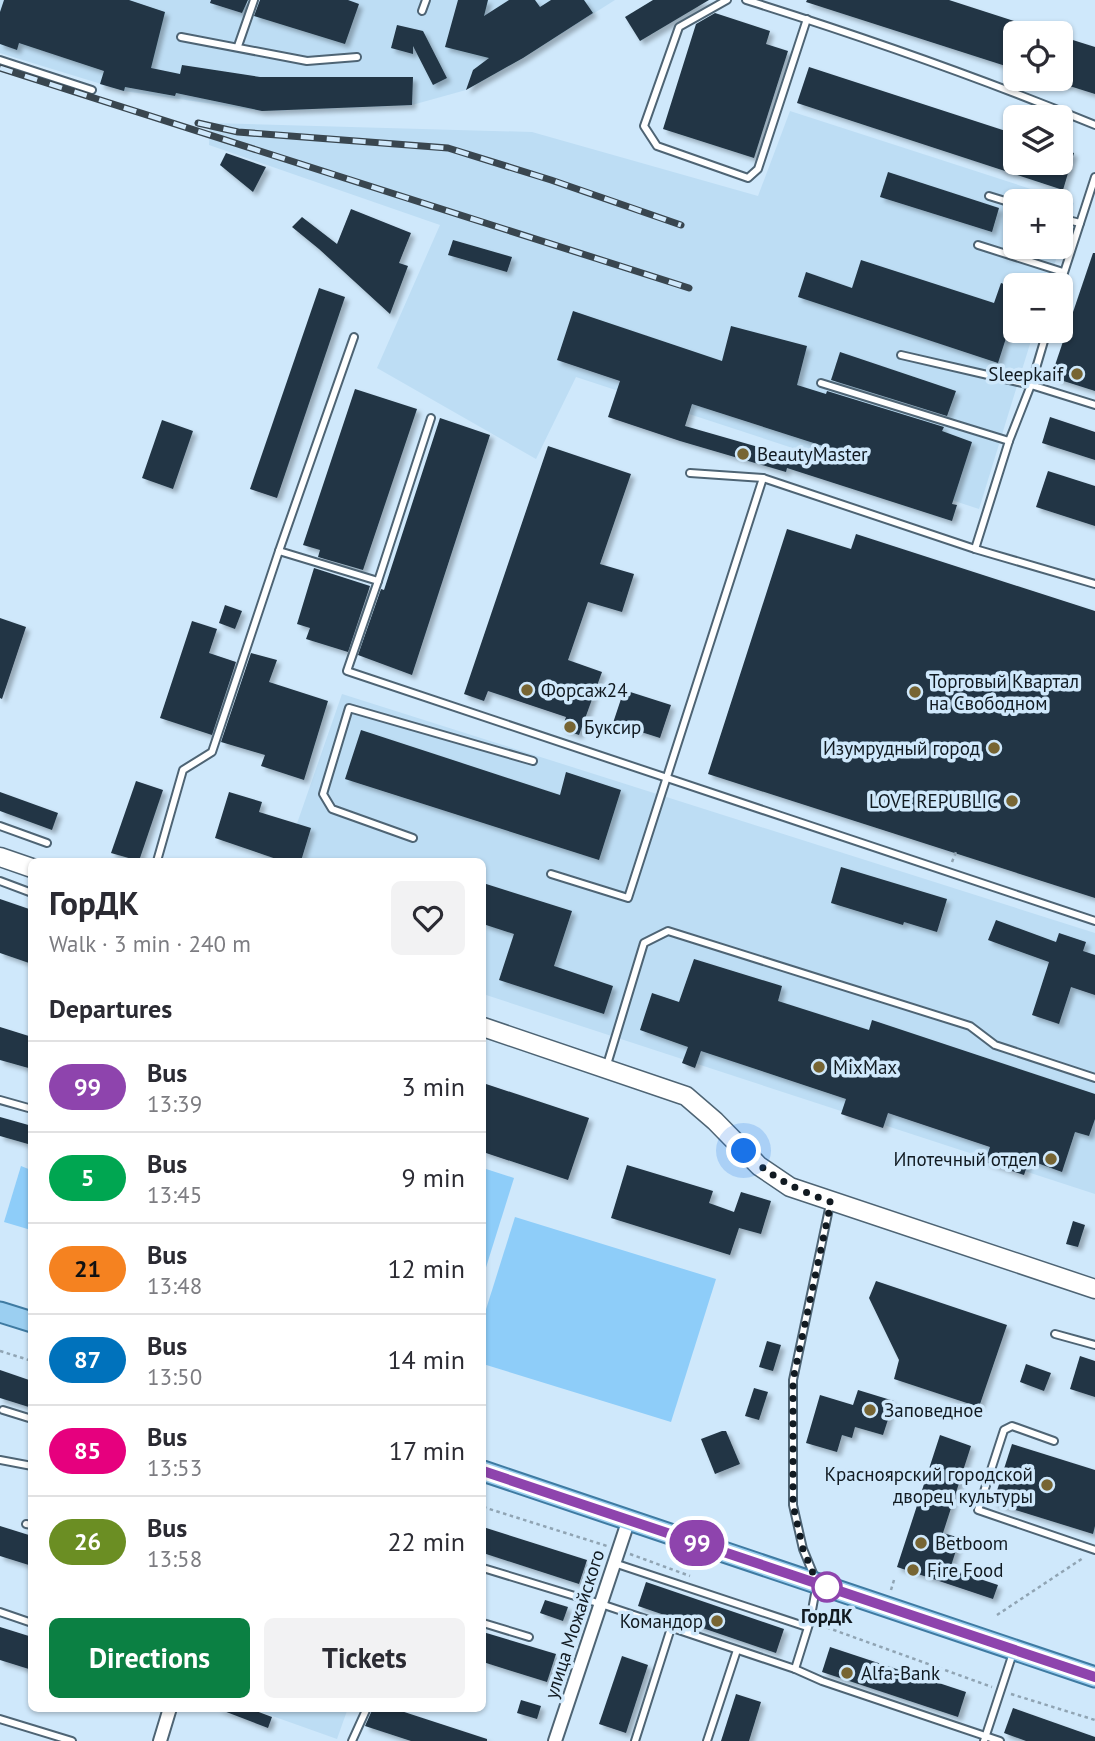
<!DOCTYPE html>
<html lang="en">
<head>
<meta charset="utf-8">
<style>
  :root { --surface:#fff; --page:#f2f2f3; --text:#2b2b33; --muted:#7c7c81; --line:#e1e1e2; --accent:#0b8043 }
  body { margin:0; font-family:"PT Sans",sans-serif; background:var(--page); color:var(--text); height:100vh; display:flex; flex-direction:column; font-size:26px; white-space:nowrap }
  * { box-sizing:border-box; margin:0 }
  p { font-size:23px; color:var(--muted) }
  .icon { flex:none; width:38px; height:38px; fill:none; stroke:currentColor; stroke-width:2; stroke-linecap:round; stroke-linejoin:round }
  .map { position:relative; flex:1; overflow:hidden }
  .details { position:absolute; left:28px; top:858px; width:458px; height:854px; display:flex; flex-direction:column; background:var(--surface); border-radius:10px; box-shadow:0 2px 5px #0004 }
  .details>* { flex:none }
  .badge { padding:0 14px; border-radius:23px; font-size:24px; line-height:46px }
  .controls { position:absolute; left:1003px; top:21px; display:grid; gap:14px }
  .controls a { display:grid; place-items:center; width:70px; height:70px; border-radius:10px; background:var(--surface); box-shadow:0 2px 5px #0004; font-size:35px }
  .you { position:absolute; width:35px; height:35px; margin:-18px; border:5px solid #fff; border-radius:50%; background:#1a73e8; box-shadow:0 0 0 10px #1a73e833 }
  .map>.badge { position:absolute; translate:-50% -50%; box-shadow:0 0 0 4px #fff }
  h2 { padding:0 21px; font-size:26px; line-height:63px }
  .round { display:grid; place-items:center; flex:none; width:74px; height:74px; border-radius:10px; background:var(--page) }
  .headline { display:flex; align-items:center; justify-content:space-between; height:119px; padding:0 21px }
  h1 { font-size:33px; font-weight:700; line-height:52px }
  .action { display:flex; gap:14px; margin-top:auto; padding:14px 21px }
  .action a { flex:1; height:80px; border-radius:10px; background:var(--accent); color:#fff; font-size:28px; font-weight:700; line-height:80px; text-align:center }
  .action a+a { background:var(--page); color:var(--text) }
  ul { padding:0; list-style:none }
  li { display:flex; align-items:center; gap:21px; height:91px; padding:0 21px; border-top:2px solid var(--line) }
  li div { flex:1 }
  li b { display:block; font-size:26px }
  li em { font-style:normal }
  li .badge { min-width:77px; font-weight:700; text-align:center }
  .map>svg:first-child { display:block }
</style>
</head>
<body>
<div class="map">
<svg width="1095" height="1741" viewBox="0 0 1095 1741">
  <defs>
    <filter id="shadow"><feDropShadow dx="4" dy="4" stdDeviation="2" flood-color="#0004"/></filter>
  </defs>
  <rect width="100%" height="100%" fill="#cfe8fb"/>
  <!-- built -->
  <g fill="#bdddf4">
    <polygon points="0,0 615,0 523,58 466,90 412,105 262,111 124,91 0,53"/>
    <polygon points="790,111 1074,203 1061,246 1060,201 1015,201 1015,247 1060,247 1048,285 1015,285 1015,331 1034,331 979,509 576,377 536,459 377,368 440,225 209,145 210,123 532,132 758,196"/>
    <polygon points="342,694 1095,933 1095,1194 483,994 483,861 284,861"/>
    <polygon points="250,1708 348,1708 337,1739"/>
  </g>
  <!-- green -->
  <g fill="#8ecdf9">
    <polygon points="21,1166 31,1170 31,1230 4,1222"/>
    <polygon points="483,1168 514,1178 483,1277"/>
    <polygon points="515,1217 716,1279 671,1422 483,1364 483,1319"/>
  </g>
  <!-- building -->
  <g fill="#213544" fill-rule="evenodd" filter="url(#shadow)">
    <polygon points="4,0 129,0 165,12 151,68 180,74 182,65 260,77 413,77 412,105 262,111 176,93 175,96 125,87 124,91 100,84 104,71 19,43 17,50 0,44 0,12"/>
    <polygon points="211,0 248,0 242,13 210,3"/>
    <polygon points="260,0 348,0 359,4 345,44 254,16"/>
    <polygon points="458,0 488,0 484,16 509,0 535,0 540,7 551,0 584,0 593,13 523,58 466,90 473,70 489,58 445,47"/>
    <polygon points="653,0 709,0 640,41 625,17"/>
    <polygon points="807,0 949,0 1045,31 1045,33 1015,33 1015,69 806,2"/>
    <polygon points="715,13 770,31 766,44 788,51 754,158 663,129 696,24"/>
    <polygon points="397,25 423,31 447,78 433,85 413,46 413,54 391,48"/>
    <polygon points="1060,36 1095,47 1095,94 1060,83"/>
    <polygon points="809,67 1015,134 1015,163 1060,163 1060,148 1074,153 1063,190 797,103"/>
    <polygon points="226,153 266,167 253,192 220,165"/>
    <polygon points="888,172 999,208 992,232 880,197"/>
    <polygon points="351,209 411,233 399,263 408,266 390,314 319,249 292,227 302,217 337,244"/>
    <polygon points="453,240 512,257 507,272 448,255"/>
    <polygon points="1093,253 1095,253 1095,391 1051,377"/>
    <polygon points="861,260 994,303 1001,283 1015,288 1015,310 998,363 798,297 806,272 852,288"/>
    <polygon points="319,288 345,297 277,498 250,489"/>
    <path d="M573 311 722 361 731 326 807 346 797 385 826 394 827 391 944 427 942 431 972 442 952 504 957 505 952 521 787 468 786 472 680 441 608 417 620 381 557 360ZM692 404 823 446 817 464 685 426Z"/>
    <polygon points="840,352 956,391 947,416 831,380"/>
    <polygon points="355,389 417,409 363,570 318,557 320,550 303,545"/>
    <polygon points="1050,417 1095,432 1095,460 1042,443"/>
    <polygon points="440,418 490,435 412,675 358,655 381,589 384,590"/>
    <polygon points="162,420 193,431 173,489 142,478"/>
    <polygon points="548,446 631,474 600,564 634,574 622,612 588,602 568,660 602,672 579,735 562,729 566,717 488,691 484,701 464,694"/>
    <polygon points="1048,471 1095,486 1095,526 1036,507"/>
    <polygon points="787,529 851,549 856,534 1095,611 1095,898 708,774"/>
    <polygon points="314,568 370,586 348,652 306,639 310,628 297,624"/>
    <polygon points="225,605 242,611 235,629 219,623"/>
    <polygon points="0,618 26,627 2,699 0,698"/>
    <polygon points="192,621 217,629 209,653 236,662 212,735 160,718"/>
    <polygon points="251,653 277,660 269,682 328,701 304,780 261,766 265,755 221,742"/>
    <polygon points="624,690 671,705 660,738 613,723"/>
    <polygon points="361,730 560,795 566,772 621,790 599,860 345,779"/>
    <polygon points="136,781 163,790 139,861 111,853"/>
    <polygon points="0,792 58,813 52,830 0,811"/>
    <polygon points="229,792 262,802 259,812 311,828 301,861 282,861 215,838"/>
    <polygon points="841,867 947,899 937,932 904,922 903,925 831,903"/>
    <polygon points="483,883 572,911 554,966 613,986 604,1014 499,980 514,934 483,924"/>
    <polygon points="0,899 32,910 32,964 0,953"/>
    <polygon points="996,920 1056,942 1059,933 1086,942 1083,951 1095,955 1095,995 1071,987 1059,1024 1032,1015 1049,962 988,940"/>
    <polygon points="694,959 782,986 778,1001 869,1030 872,1020 1095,1094 1095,1119 1089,1136 1075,1132 1062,1172 1029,1160 1024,1175 985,1162 990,1147 888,1113 883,1128 841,1114 846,1099 701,1051 695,1068 682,1063 688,1047 640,1030 652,993 679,1002"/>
    <polygon points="0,1027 32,1037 32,1069 0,1060"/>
    <polygon points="483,1083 589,1118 568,1180 483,1152"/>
    <polygon points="0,1117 32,1126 28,1144 0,1136"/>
    <polygon points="627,1165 713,1191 709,1203 734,1212 741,1192 771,1201 761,1234 739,1228 730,1255 611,1218"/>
    <polygon points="1073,1221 1085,1225 1078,1247 1066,1244"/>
    <polygon points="876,1281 1007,1325 979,1407 894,1379 899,1360 869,1298"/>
    <polygon points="767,1341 781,1345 773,1371 759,1367"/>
    <polygon points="1080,1356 1095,1361 1095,1397 1070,1389"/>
    <polygon points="1026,1364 1051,1373 1044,1391 1020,1382"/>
    <polygon points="0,1370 32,1381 32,1408 0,1398"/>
    <polygon points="754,1388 768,1392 759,1420 745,1416"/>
    <polygon points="858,1390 894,1401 883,1435 855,1427 852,1438 842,1435 837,1452 806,1443 820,1395 853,1405"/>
    <polygon points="722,1431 726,1431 740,1464 715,1474 701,1439"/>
    <polygon points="940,1435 971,1446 943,1533 960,1538 950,1569 998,1585 993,1599 897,1567"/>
    <polygon points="1012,1444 1095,1470 1095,1526 1093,1534 993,1503"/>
    <polygon points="0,1526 32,1536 32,1566 0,1556"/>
    <polygon points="483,1527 587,1560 579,1584 483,1553"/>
    <polygon points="646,1582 784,1629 776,1653 638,1606"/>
    <polygon points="545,1600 568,1607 563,1621 540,1613"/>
    <polygon points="0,1627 32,1637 32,1670 0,1660"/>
    <polygon points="483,1632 556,1654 547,1682 483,1662"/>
    <polygon points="830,1647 966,1692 958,1717 822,1672"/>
    <polygon points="622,1656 648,1665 626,1733 599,1724"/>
    <polygon points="736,1694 761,1702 749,1741 721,1741"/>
    <polygon points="521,1700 541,1706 537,1719 517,1713"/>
    <polygon points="216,1708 248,1708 272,1717 268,1728"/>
    <polygon points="373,1708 392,1708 487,1739 487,1741 411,1741 365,1726"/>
    <polygon points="1013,1708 1095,1737 1095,1741 1026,1741 1004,1733"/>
  </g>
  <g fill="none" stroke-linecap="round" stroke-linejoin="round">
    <!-- lane casing -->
    <g stroke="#4e6474" stroke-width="10">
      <g id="lane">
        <polyline points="727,0 679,27 644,126 657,146 748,178 758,169 807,19"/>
        <path d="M746 0C864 37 981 78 1095 125"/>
        <polyline points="422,11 426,0"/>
        <polyline points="181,37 307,61 357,57"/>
        <polyline points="238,46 254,0"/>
        <polyline points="0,60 92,90"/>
        <polyline points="989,196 1015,204"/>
        <polyline points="1060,218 1080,223"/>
        <polyline points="978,245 1063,272"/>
        <polyline points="1060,285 1095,177"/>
        <polyline points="901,355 1031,385 1095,405"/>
        <polyline points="821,383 1009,441"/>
        <polyline points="690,473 763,478"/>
        <polyline points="975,549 1095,584"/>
        <polyline points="279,551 354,337"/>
        <polyline points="378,581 431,418"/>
        <polyline points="0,826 47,843"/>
        <polyline points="413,838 332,809 323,794 349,708 533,761"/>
        <polyline points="157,861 183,770 212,752 279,551 378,581 347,671 1095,921"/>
        <polyline points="551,874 628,898 763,478 975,549 1009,441 1031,385 1047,331"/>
        <polyline points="0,881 32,893"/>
        <polyline points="606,1068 644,943 668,931 970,1026 995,1045 1095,1078"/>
        <polyline points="0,1100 32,1109"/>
        <polyline points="1055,1334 1095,1345"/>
        <polyline points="3,1410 32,1419"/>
        <polyline points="1054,1441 1012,1426 1004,1430 978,1510 1095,1550"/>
        <polyline points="0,1460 32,1466"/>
        <polyline points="26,1524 32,1525"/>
        <polyline points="614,1563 807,1627"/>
        <polyline points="483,1568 601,1604 795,1669 810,1621 817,1583 803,1549 793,1505 793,1380 830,1204"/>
        <polyline points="0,1612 32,1623"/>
        <polyline points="483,1623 529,1637"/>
        <polyline points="795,1669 822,1681 1000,1741"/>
        <polyline points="0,1719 72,1741"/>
        <polyline points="352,1741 367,1708"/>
        <polyline points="635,1741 671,1628"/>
        <polyline points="707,1741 737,1650"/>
        <polyline points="984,1741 1013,1653"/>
      </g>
    </g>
    <!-- street casing -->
    <g stroke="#4e6474" stroke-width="16">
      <g id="street">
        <polyline points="160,1741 170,1708"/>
        <polyline points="555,1741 629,1519"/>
      </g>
    </g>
    <!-- secondary casing -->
    <g stroke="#4e6474" stroke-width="21">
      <g id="secondary">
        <polyline points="0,857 32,868"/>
        <polyline points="483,1027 686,1096 715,1121 759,1166 790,1187 1095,1289"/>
      </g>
    </g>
    <!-- primary casing -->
    <g stroke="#3f7ba2" stroke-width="23">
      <g id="primary">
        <polyline points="0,1312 32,1322"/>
        <polyline points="483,1471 1095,1677"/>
      </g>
    </g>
    <!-- path -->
    <g stroke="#90a4b3" stroke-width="2.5" stroke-dasharray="3.5 3.5" stroke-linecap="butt">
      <polyline points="952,862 956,852"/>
      <polyline points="0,1351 32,1361"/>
      <polyline points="483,1507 607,1546"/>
      <polyline points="630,1554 690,1576"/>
      <polyline points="891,1590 894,1580"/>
      <polyline points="997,1615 1083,1558"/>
      <polyline points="820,1625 992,1687"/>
      <polyline points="1011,1694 1095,1720"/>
    </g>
    <!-- lane -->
    <use href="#lane" stroke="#fff" stroke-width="6"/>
    <!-- street -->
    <use href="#street" stroke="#fff" stroke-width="12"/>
    <!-- secondary -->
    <use href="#secondary" stroke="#fff" stroke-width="18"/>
    <!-- primary -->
    <use href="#primary" stroke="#9bcff1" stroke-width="19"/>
    <!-- rail casing -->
    <g stroke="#39464f" stroke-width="7">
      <g id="rail">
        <polyline points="0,68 689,288"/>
        <polyline points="198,123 238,132 448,148 551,180 681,225"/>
      </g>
    </g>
    <!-- rail -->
    <use href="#rail" stroke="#cfe8fb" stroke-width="4.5" stroke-dasharray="13" stroke-linecap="butt"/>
  </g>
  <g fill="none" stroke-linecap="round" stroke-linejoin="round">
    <!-- line casing -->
    <g stroke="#fff" stroke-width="16">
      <polyline id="line" points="483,1471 1095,1677"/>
    </g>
    <!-- line -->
    <use href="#line" stroke="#8e44ad" stroke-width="10"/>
    <!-- walk -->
    <path stroke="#111a21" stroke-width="7" stroke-dasharray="0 12.6" d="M744 1151C771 1178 795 1189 831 1202L793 1380V1505L803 1549 817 1583 827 1587"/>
  </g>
  <!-- markers -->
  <g fill="#776533" stroke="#cfe8fb" stroke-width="2.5">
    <circle cx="1077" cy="374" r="7"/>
    <circle cx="743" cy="454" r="7"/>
    <circle cx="527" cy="690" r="7"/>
    <circle cx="915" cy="692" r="7"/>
    <circle cx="570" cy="727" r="7"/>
    <circle cx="994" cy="748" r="7"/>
    <circle cx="1012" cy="801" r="7"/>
    <circle cx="819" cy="1067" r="7"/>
    <circle cx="1051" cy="1159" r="7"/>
    <circle cx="870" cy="1410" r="7"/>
    <circle cx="1047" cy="1485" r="7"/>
    <circle cx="921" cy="1543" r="7"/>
    <circle cx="913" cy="1570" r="7"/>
    <circle cx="717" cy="1621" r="7"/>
    <circle cx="847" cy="1673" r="7"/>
  </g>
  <circle fill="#fff" stroke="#8e44ad" stroke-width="3.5" cx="827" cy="1587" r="14"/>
  <g text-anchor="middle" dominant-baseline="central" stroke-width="7" stroke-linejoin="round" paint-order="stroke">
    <!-- poi labels -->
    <g font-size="19" fill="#111a21" stroke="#cfe8fb" text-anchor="start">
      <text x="1063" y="374" text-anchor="end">Sleepkaif</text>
      <text x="757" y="454">BeautyMaster</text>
      <text x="929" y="681">Торговый Квартал<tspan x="929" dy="22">на Свободном</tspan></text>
      <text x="541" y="690">Форсаж24</text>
      <text x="584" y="727">Буксир</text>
      <text x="980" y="748" text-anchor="end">Изумрудный город</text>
      <text x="998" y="801" text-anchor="end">LOVE REPUBLIC</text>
      <text x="833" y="1067">MixMax</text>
      <text x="1037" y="1159" text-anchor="end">Ипотечный отдел</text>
      <text x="884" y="1410">Заповедное</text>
      <text x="1033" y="1474" text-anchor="end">Красноярский городской<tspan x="1033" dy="22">дворец культуры</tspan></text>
      <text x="935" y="1543">Betboom</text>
      <text x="927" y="1570">Fire Food</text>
      <text x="703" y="1621" text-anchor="end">Командор</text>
      <text x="861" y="1673">Alfa-Bank</text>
    </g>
    <!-- stop labels -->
    <g font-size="19" font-weight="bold" fill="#111a21" stroke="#cfe8fb">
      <text x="827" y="1616">ГорДК</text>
    </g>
    <!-- street labels -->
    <g font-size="19" fill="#111a21" stroke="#cfe8fb">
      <text transform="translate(574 1624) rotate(-72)">улица Можайского</text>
    </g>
  </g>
</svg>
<div class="controls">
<a><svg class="icon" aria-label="locate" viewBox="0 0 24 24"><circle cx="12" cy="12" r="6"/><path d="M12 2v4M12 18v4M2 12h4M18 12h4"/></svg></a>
<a><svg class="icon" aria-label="layers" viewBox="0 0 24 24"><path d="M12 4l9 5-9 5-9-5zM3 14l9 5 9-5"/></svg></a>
<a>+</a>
<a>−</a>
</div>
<div class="you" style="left:744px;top:1151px"></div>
<b class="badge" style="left:697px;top:1543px;background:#8e44ad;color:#fff">99</b>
<section class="details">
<div class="headline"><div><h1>ГорДК</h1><p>Walk · 3 min · 240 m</p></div><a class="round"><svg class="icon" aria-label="heart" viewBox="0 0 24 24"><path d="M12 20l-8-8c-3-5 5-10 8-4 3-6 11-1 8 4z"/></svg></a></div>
<h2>Departures</h2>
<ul>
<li><span class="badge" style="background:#8e44ad;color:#fff">99</span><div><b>Bus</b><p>13:39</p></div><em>3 min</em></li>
<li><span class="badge" style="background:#00a651;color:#fff">5</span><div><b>Bus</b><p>13:45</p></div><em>9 min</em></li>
<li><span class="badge" style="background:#f58220;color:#111">21</span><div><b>Bus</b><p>13:48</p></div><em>12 min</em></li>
<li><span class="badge" style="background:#0072bc;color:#fff">87</span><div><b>Bus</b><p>13:50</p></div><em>14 min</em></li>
<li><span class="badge" style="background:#e6007e;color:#fff">85</span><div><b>Bus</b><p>13:53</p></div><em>17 min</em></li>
<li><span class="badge" style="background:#6b8e23;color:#fff">26</span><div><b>Bus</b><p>13:58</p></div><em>22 min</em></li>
</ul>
<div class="action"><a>Directions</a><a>Tickets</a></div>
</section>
</div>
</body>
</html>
